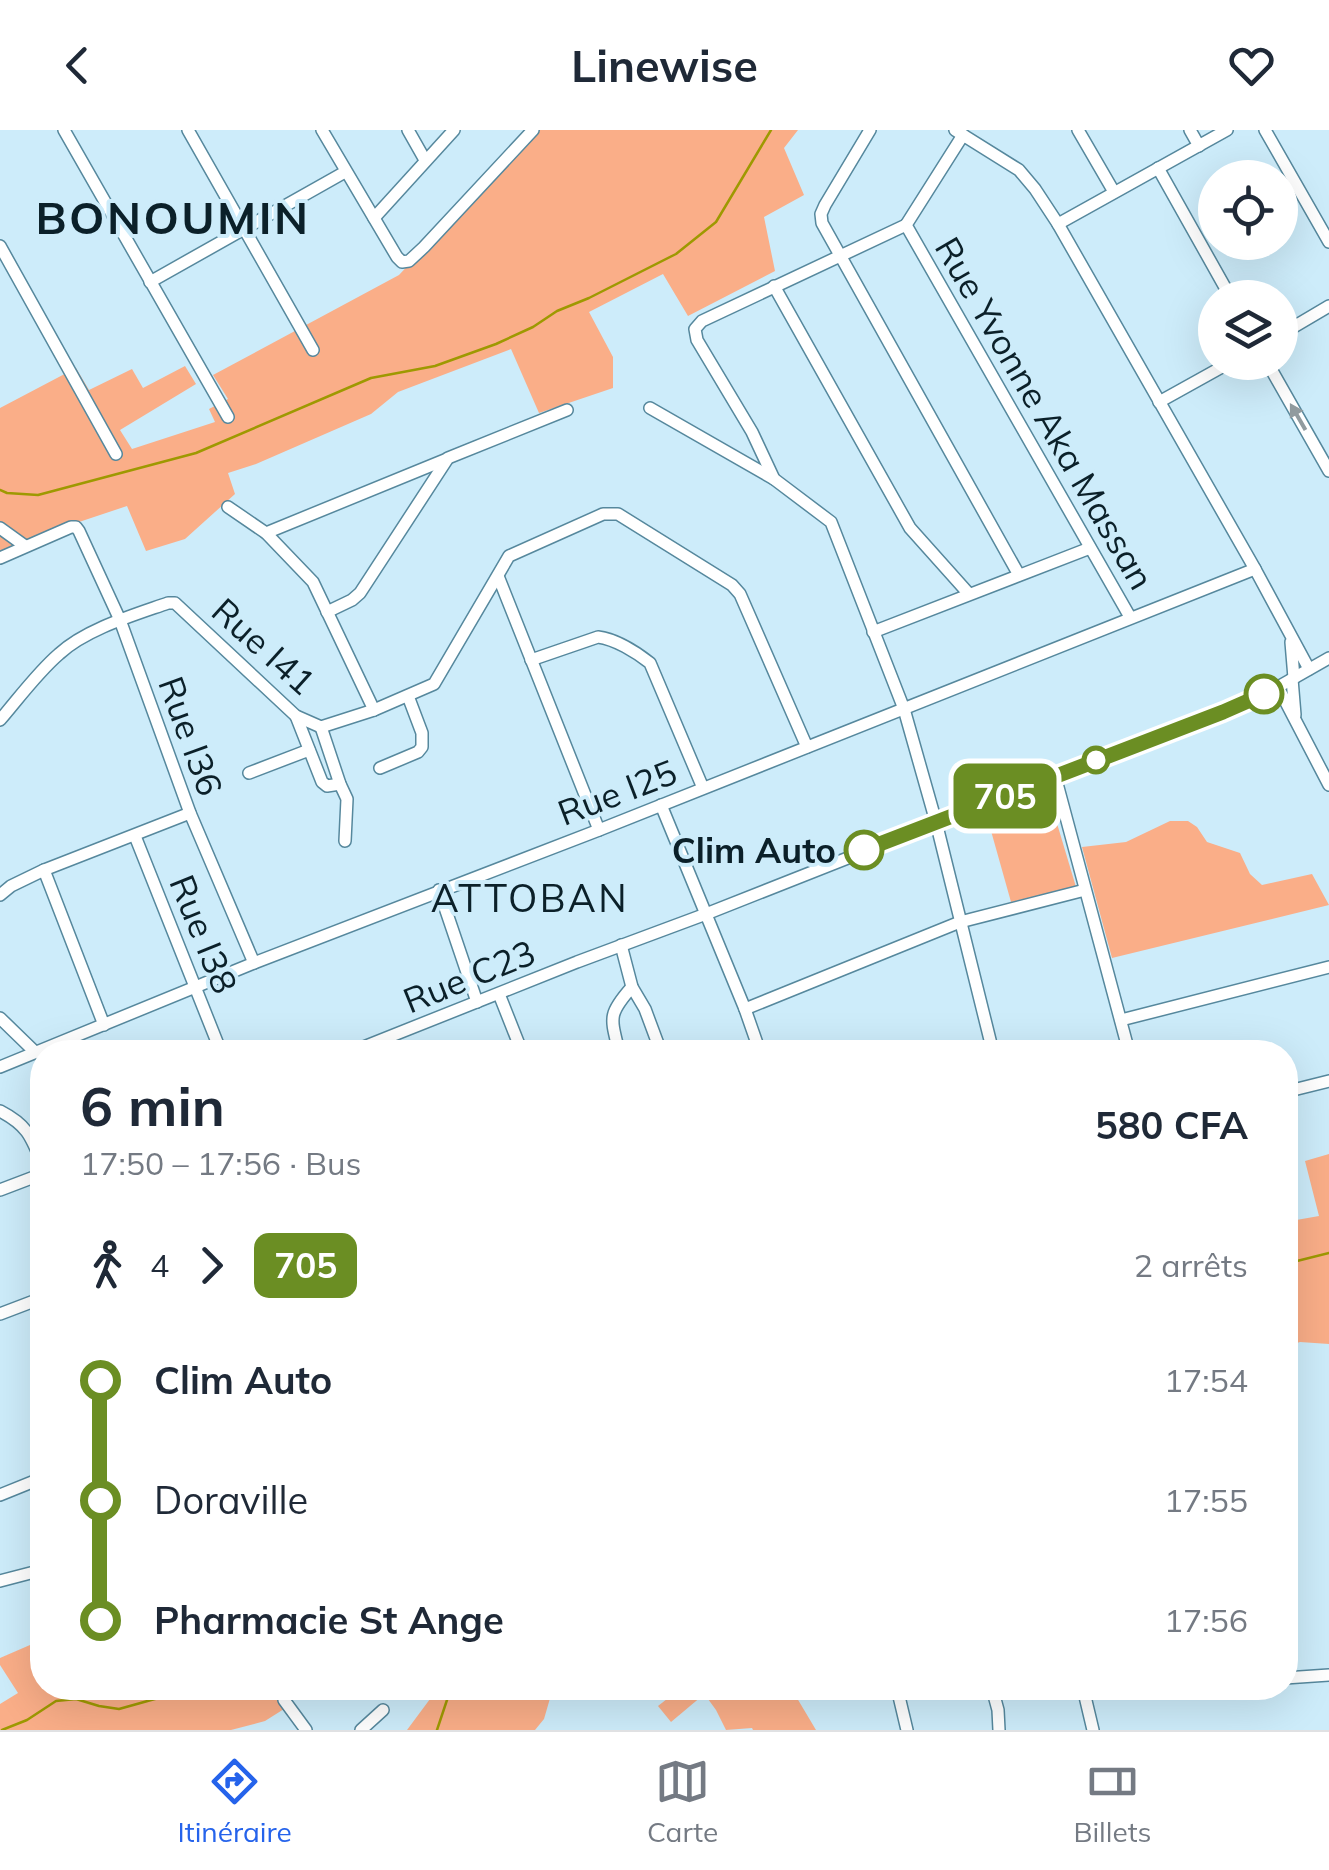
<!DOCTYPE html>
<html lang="fr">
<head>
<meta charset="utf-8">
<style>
  :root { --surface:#fff; --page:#f2f2f3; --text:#1f2937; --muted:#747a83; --line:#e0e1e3; --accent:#2563eb }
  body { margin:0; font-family:Mulish,sans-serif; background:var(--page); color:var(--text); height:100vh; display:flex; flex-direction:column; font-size:38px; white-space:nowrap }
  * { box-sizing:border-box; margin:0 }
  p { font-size:32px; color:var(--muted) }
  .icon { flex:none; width:55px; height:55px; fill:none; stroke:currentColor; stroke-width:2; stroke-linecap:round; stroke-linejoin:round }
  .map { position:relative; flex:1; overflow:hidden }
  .sheet { position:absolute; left:30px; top:910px; width:1268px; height:660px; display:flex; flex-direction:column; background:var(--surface); border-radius:40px; box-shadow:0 10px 40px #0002 }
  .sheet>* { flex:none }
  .badge { padding:0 20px; border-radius:15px; font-size:35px; line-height:65px }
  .buttons { position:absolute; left:1198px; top:30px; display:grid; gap:20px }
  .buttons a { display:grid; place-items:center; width:100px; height:100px; border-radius:50%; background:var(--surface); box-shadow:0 10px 40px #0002; font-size:50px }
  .map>.badge { position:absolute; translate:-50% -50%; box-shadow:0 0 0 5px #fff }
  .legs { display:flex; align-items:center; gap:15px; height:110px; padding:0 50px; font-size:32px }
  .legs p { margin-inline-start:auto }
  .head { display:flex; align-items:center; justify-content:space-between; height:170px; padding:0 50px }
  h1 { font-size:55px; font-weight:700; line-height:75px }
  ul { padding:0 50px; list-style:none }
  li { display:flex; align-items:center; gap:35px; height:120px; font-size:38px }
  li i { display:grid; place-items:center; width:15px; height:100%; margin:0 12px; background:currentColor }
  li i::after { content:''; width:25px; height:25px; margin:-12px; border:8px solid; border-radius:50%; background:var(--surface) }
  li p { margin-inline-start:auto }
  li:first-child i { background:linear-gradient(#0000 50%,currentColor 0) }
  li:last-child i { background:linear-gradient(currentColor 50%,#0000 0) }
  header { display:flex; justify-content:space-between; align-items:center; height:130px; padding:0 50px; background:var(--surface); font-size:45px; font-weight:700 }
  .tab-bar { display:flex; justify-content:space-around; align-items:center; height:140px; border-top:2px solid var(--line); background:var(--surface); font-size:28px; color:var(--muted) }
  .tab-bar a { display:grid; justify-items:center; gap:5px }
  .tab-bar .selected { color:var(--accent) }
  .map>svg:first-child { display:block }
</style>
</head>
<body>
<header><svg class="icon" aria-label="back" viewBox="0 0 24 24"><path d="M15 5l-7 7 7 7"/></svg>Linewise<svg class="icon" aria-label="heart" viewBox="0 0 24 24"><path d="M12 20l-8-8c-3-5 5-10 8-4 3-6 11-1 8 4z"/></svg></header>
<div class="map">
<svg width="1329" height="1600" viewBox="0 0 1329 1600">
  <rect width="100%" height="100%" fill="#cdecfa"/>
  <!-- green -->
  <g fill="#faae88">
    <polygon points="536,0 798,0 784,18 804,65 764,87 775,141 688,186 663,144 589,182 613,227 613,258 539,283 511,219 398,262 371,284 256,334 228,343 235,364 185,409 146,421 127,376 70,395 0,424 0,278 76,238 89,260 132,239 143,258 185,236 196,254 120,300 132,319 215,292 209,279 228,269 213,245 399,145"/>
    <polygon points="1047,660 1076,757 1011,772 986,683"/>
    <polygon points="1170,691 1188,691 1197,697 1207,712 1240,723 1250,744 1262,755 1312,744 1329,775 1112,828 1082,717 1126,712"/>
    <polygon points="1329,1024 1329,1214 1300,1212 1285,1217 1285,1092 1319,1086 1305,1031"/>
    <polygon points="1285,1268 1298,1269 1295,1436 1285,1435"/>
    <polygon points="30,1515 42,1523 42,1558 295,1558 280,1568 284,1579 265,1591 231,1600 0,1600 0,1574 18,1563 0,1535 0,1528"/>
    <polygon points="420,1558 553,1558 544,1589 535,1600 407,1600 430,1569"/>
    <polygon points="681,1558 696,1558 702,1566 671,1592 658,1576"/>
    <polygon points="700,1558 791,1558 816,1600 753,1600 752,1598 726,1600 716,1580"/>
  </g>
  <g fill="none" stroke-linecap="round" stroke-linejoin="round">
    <!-- stream -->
    <g stroke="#9e9901" stroke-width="2.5">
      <polyline points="0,360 7,363 38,365 196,323 371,248 435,236 496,214 533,197 557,181 589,168 676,124 716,92 771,0"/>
      <polyline points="1285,1134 1329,1123"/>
      <polyline points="2,1600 27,1590 56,1571 76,1569 99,1576 119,1579 187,1560 206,1558"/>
      <polyline points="437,1600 451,1558"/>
    </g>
    <!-- minor casing -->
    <g stroke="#56889d" stroke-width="14">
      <g id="minor">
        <polyline points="64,0 228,287"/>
        <polyline points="188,0 313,220"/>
        <polyline points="322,0 397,127 402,132 409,131 424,117 533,0"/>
        <polyline points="408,0 425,30"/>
        <polyline points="870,0 825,75 821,84 822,93 1019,445"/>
        <polyline points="955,0 1019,40 1035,59 1058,94 1255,439 1309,539"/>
        <polyline points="1078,0 1114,62"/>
        <polyline points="1190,0 1199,16"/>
        <polyline points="1265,0 1329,112"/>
        <polyline points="963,5 906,95 1130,487"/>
        <polyline points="1158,38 1231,168"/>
        <polyline points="374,88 454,0"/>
        <polyline points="1058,94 1227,0"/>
        <polyline points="906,95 702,191 695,199 697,210 752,302 774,349 831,392 904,579 936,692 993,922"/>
        <polyline points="0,116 116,324"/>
        <polyline points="150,152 345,42"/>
        <polyline points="774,156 910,398 969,464"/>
        <polyline points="1280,205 1329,176"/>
        <polyline points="1267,232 1329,341"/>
        <polyline points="1159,272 1231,232"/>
        <polyline points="650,278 774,349"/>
        <polyline points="228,377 266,403 313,452 374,580"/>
        <polyline points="0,398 25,416"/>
        <polyline points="266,403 447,329"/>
        <polyline points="0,428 71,397 76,397 79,401 120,490 190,683 254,833"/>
        <polyline points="498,446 599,700"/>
        <polyline points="327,482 352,470 360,463 448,328 567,280"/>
        <polyline points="873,502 1090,418"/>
        <polyline points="1291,512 1294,548"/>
        <path d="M531 530 598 507C615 509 636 522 650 533L703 658"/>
        <polyline points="1292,549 1295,585"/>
        <polyline points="1278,557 1329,655"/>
        <polyline points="296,586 322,652 327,656 340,654"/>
        <path d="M0 590C19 568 37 543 59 524 86 499 134 485 168 473H175L296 586 321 597 374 580 434 554 509 426 603 384H618L732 455 740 464 807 617"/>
        <polyline points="321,597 340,654 347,669 345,711"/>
        <polyline points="380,638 418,622 422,617 422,603 408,566"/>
        <polyline points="249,643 309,620"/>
        <polyline points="1055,646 1129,922"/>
        <polyline points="661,675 745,879 760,922"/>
        <polyline points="135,706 221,922"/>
        <polyline points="44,740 104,895"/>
        <polyline points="439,760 477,872"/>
        <polyline points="0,765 11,756 44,740 190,683"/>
        <polyline points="621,815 632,857 645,879 661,922"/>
        <polyline points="499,864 522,922"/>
        <polyline points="745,879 960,792 1085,760"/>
        <polyline points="0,888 35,922"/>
        <polyline points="1121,890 1329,837"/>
        <polyline points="351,922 577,832 706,784 1134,615 1223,582 1278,557 1329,528"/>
        <path d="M619 922C611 888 607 885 632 857"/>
        <polyline points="0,937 254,833 599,700 1255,439"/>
        <polyline points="1285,962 1329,951"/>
        <path d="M0 981C27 995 31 1006 42 1033"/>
        <polyline points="1285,1028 1288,1027"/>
        <polyline points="0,1060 42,1044"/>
        <polyline points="0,1184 42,1168"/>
        <polyline points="0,1365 42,1348"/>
        <polyline points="0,1451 42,1440"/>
        <polyline points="1285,1548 1329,1545"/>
        <polyline points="897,1558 907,1600"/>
        <polyline points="992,1558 998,1580 999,1600"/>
        <polyline points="1083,1558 1093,1600"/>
        <polyline points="1202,1560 1216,1558"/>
        <polyline points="284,1570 306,1600"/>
        <polyline points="361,1600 383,1580"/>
      </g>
    </g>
    <!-- minor -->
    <use href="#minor" stroke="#fff" stroke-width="11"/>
  </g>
  <!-- one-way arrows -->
  <defs><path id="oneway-solid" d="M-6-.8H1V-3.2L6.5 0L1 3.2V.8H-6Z" transform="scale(2.5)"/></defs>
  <use fill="#919b9f" href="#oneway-solid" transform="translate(1298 287) rotate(-120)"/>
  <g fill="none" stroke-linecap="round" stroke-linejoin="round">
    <!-- line-1 casing -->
    <g stroke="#fff" stroke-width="22">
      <polyline id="line-1" points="864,720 1223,582 1264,564"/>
    </g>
    <!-- line-1 -->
    <use href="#line-1" stroke="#6b8e23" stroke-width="15"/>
  </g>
  <!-- markers -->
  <g fill="#fff" stroke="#6b8e23" stroke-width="5">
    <circle cx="1264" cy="564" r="18"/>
    <circle cx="1096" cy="630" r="12"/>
    <circle cx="864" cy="720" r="18"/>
  </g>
  <g text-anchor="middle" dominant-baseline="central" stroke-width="8" stroke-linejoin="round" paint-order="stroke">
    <!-- street labels -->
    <g font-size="35" fill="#0b2029" stroke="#cdecfa">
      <text transform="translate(1045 283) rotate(60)">Rue Yvonne Aka Massan</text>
      <text transform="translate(264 516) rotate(42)">Rue I41</text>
      <text transform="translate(191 606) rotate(70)">Rue I36</text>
      <text transform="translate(617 662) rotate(-21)">Rue I25</text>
      <text transform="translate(204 804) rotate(68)">Rue I38</text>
      <text transform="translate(469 846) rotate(-22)">Rue C23</text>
    </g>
    <!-- stop labels -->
    <g font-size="35" font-weight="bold" fill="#0b2029" stroke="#cdecfa" text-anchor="end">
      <text x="836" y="720">Clim Auto</text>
    </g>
    <!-- neighbourhood labels -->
    <g font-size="38" letter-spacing="2.5" fill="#0b2029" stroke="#cdecfa">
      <text x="530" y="768">ATTOBAN</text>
    </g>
    <!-- district labels -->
    <g font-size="45" font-weight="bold" letter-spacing="2.5" fill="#0b2029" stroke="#cdecfa">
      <text x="173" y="87">BONOUMIN</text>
    </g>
  </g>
</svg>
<div class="buttons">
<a><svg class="icon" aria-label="locate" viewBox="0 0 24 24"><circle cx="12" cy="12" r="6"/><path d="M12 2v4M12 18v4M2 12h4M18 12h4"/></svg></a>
<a><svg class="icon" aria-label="layers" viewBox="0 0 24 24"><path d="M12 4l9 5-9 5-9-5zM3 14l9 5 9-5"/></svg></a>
</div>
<b class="badge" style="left:1005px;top:666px;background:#6b8e23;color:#fff">705</b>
<section class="sheet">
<div class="head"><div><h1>6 min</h1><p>17:50 – 17:56 · Bus</p></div><b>580 CFA</b></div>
<div class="legs"><svg class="icon" aria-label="walk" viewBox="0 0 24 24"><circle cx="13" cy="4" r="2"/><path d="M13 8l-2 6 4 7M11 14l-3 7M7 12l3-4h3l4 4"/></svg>4<svg class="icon" aria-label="forward" viewBox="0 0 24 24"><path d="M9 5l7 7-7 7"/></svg><b class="badge" style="background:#6b8e23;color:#fff">705</b><p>2 arrêts</p></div>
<ul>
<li><i style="color:#6b8e23"></i><b>Clim Auto</b><p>17:54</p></li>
<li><i style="color:#6b8e23"></i><span>Doraville</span><p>17:55</p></li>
<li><i style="color:#6b8e23"></i><b>Pharmacie St Ange</b><p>17:56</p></li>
</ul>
</section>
</div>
<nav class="tab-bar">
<a class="selected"><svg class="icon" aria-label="directions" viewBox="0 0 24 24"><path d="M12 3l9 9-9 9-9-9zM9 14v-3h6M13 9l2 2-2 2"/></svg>Itinéraire</a>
<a><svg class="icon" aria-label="map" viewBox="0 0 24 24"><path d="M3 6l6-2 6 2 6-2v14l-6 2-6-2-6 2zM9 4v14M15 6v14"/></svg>Carte</a>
<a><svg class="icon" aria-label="tickets" viewBox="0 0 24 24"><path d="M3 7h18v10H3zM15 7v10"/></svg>Billets</a>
</nav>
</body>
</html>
